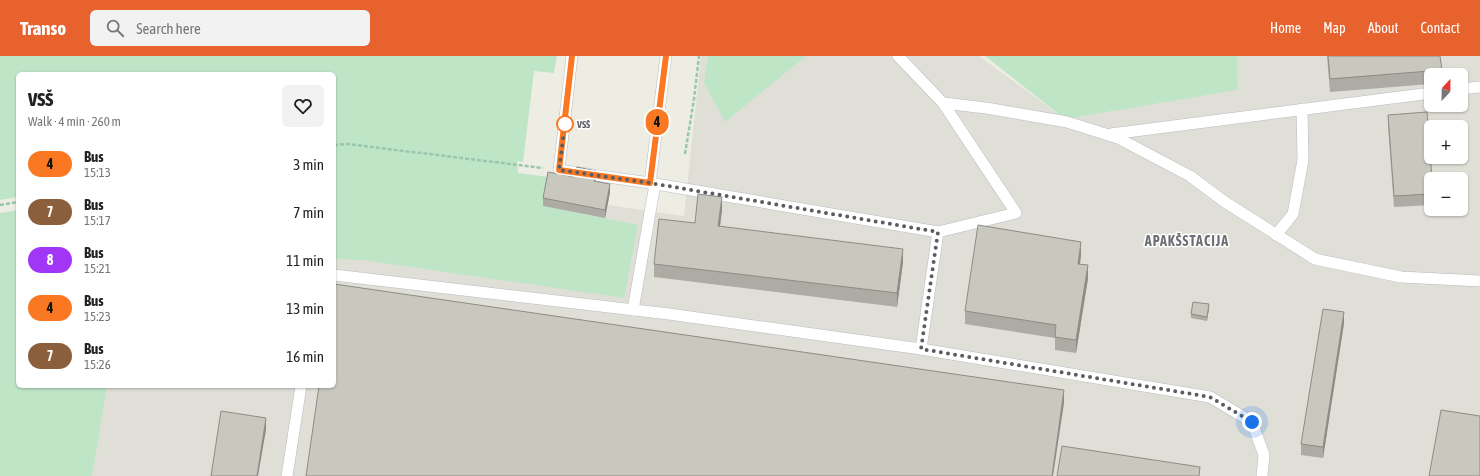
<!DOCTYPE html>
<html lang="en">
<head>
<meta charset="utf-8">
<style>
  :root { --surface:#fff; --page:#f2f2f2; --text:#222; --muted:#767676; --accent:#e8622e }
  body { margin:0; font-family:"Asap Condensed",sans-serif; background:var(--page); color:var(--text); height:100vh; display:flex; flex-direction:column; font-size:15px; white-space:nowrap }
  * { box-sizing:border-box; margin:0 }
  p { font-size:13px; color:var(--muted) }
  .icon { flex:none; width:22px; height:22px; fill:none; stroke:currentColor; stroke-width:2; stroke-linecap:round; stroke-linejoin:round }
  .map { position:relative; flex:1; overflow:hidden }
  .details { position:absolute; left:16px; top:16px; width:320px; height:316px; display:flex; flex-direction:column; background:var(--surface); border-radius:6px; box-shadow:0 1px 3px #0004 }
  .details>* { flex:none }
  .badge { padding:0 8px; border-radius:13px; font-size:14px; line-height:26px }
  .needle { width:26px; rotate:22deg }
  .buttons { position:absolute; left:1424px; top:12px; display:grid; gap:8px }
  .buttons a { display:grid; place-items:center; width:44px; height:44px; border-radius:6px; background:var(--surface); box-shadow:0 1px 3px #0004; font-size:20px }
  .you { position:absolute; width:20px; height:20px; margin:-10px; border:3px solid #fff; border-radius:50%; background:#1a73e8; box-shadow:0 0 0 6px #1a73e833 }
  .map>.badge { position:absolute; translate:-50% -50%; box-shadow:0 0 0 2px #fff }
  .round { display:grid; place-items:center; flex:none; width:42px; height:42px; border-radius:6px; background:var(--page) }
  .head { display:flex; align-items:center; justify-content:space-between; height:68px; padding:0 12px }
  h1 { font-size:19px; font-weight:800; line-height:30px }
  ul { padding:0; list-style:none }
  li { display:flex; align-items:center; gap:12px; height:48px; padding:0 12px }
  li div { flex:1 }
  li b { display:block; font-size:15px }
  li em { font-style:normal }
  li .badge { min-width:44px; font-weight:700; text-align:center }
  header { display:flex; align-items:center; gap:24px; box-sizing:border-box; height:56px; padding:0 20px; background:var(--accent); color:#fff }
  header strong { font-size:19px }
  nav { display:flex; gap:22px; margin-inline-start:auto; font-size:14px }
  .search { width:280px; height:36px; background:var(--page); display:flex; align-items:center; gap:10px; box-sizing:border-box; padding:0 14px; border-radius:6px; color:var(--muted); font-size:15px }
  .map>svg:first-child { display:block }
</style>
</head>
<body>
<header>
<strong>Transo</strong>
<div class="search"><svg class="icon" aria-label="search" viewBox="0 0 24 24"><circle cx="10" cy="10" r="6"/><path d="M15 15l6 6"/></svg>Search here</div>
<nav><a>Home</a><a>Map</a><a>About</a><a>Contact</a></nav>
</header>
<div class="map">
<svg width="1480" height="420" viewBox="0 0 1480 420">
  <rect width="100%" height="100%" fill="#eeede3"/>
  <!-- industrial -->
  <path fill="#dfdfd7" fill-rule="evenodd" d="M701 0H979L1065 63 1238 34 1237 0H1480V420H0L18 330H334V139L559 142 684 160ZM1431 19H1461V49H1431ZM1431 71H1461V101H1431ZM1431 123H1461V153H1431Z"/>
  <!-- green -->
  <g fill="#bfe5c7">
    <polygon points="0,0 557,0 554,17 534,15 523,106 517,105 518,117 549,121 543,150 638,169 624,242 363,204 334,203 334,18 18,18 18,141 0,144"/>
    <polygon points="708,0 806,0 725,66 704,27"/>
    <polygon points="985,0 1237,0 1238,34 1065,63"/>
    <polygon points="18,154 18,330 107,330 92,420 0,420 0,157"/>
  </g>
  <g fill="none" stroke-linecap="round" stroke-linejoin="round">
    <!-- service casing -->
    <g stroke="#babbc1" stroke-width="12">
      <g id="service">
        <polyline points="572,0 559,114 650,127 938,176 1016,157 943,47 898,0"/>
        <polyline points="1461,33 1480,31"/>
        <polyline points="943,47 986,52 1067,66 1118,82 1190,120 1225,146 1315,203 1401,221 1480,225"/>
        <polyline points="1111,78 1431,37"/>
        <polyline points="650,127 666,0"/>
        <polyline points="1276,179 1293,158 1303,104 1302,53"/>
        <polyline points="334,219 669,258 921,293 1210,341 1252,366 1264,399 1262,420"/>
        <polyline points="633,254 655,128"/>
        <polyline points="921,293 938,176"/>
        <polyline points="287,420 301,330"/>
      </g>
    </g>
    <!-- path -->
    <g stroke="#98c6af" stroke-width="2.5" stroke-dasharray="4 2" stroke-linecap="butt">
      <polyline points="334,89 347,88 543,112"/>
      <polyline points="685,98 694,43 699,0"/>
      <polyline points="0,149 18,146"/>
    </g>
    <!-- service -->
    <use href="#service" stroke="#fff" stroke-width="11"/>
  </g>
  <!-- wall -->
  <g fill="#acaca4">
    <polygon points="1327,0 1440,0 1442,19 1431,19 1431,28 1330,36"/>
    <polygon points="1388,59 1431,123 1431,149 1394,151 1388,70"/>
    <polygon points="574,121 596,123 595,125 610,136 605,162 543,150 543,142"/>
    <polygon points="722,154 720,171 903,206 897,251 654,221 654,208 695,167"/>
    <polygon points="1081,199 1080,208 1088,222 1076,297 1055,294 1055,282 965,268 965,255"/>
    <polygon points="1209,252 1207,265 1191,262 1191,258"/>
    <polygon points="1344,267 1323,402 1301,399 1301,388"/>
  </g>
  <!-- shaded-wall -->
  <g fill="#8c8c86">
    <polygon points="596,115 596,123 594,133 594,125"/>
    <polygon points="610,128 610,136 605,162 605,154"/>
    <polygon points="722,141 722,154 718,184 718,170"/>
    <polygon points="1081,186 1081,199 1078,221 1078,208"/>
    <polygon points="903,193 903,206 897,251 897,237"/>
    <polygon points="1088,209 1088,222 1076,297 1076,284"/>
    <polygon points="1209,248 1209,252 1207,265 1207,261"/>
    <polygon points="1344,256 1344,267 1323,402 1323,391"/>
    <polygon points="1064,334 1064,347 1053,420 1052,420"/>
    <polygon points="266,362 266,374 258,420 257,420"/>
  </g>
  <!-- building -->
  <g fill="#c8c8bf" stroke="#8c8c86">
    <polygon points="1328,0 1440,0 1442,14 1330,23"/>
    <polygon points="1427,56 1432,123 1431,123 1431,138 1394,140 1388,59"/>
    <polygon points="577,111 596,115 594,125 610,128 605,154 543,142 548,116 574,121"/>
    <polygon points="698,138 722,141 718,170 903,193 897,237 654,208 659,163 695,167"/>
    <polygon points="978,169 1081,186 1078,208 1088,209 1076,284 1055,281 1056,269 965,255"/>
    <polygon points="334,228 1064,334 1052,420 306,420 319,330 334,330"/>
    <polygon points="1193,246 1209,248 1207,261 1191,258"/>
    <polygon points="1323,253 1344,256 1323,391 1301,388"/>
    <polygon points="1441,354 1480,360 1480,420 1429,420"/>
    <polygon points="221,355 266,362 257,420 211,420"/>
    <polygon points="1062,390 1200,411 1199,420 1057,420"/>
  </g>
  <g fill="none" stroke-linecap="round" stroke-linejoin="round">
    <!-- line casing -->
    <g stroke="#fff" stroke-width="9">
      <polyline id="line" points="572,0 559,114 650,127 666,0"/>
    </g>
    <!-- line -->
    <use href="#line" stroke="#fb7822" stroke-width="6"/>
    <!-- walk -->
    <polyline stroke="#5b5d63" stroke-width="4" stroke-dasharray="0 7.2" points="565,68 559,114 650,127 938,176 921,293 1210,341 1252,366"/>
  </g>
  <!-- markers -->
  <circle fill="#fff" stroke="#fb7822" stroke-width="2" cx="565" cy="68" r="8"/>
  <g text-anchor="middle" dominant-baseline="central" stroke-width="3" stroke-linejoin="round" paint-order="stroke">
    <!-- stop labels -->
    <g font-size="10" font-weight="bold" fill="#5b5d63" stroke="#fff" text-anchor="start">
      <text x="577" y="68">VSŠ</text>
    </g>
    <!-- district labels -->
    <g font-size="14" font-weight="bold" letter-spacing="1" fill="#6c6f75" stroke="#fff">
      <text x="1187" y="185">APAKŠSTACIJA</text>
    </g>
  </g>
</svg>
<div class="buttons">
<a><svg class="needle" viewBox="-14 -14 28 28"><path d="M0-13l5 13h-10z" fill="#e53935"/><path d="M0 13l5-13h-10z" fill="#767676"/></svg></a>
<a>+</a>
<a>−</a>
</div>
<div class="you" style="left:1252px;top:366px"></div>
<b class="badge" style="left:657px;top:66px;background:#fb7822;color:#111">4</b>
<section class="details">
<div class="head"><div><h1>VSŠ</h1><p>Walk · 4 min · 260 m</p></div><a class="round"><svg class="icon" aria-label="heart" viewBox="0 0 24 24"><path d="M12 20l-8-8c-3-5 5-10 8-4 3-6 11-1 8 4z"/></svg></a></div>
<ul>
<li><span class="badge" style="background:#fb7822;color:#111">4</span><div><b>Bus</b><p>15:13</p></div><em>3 min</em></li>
<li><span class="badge" style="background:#8b5e3c;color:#fff">7</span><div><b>Bus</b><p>15:17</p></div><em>7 min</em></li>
<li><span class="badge" style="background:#a236f6;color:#fff">8</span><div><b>Bus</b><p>15:21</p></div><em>11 min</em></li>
<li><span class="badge" style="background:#fb7822;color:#111">4</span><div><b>Bus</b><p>15:23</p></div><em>13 min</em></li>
<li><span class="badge" style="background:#8b5e3c;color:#fff">7</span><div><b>Bus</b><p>15:26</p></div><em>16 min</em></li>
</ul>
</section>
</div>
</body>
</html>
